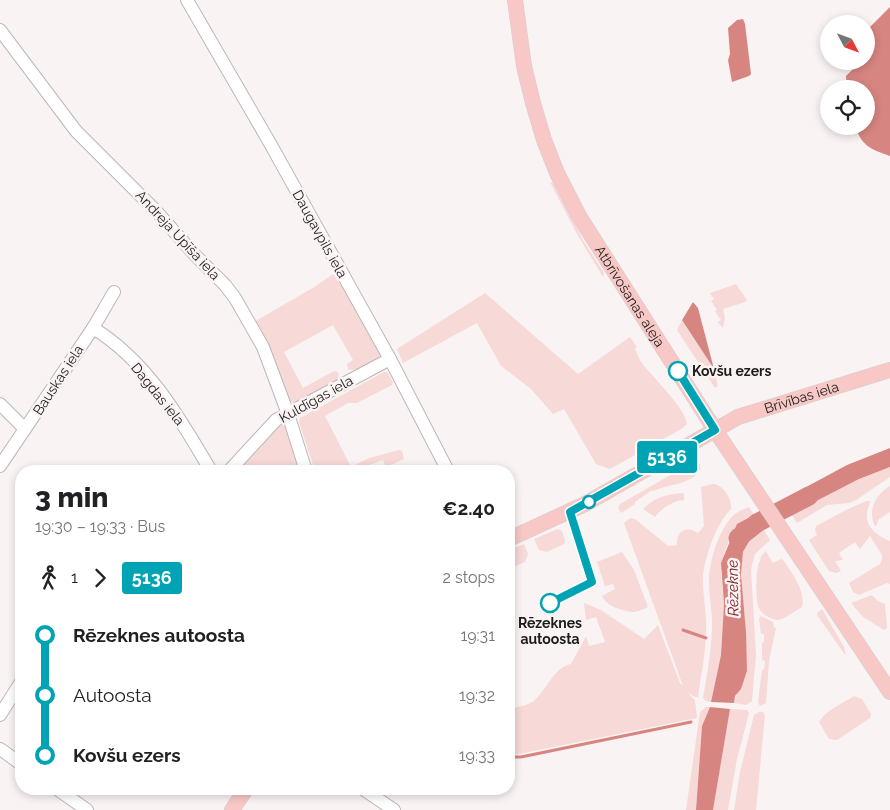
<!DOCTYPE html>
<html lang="en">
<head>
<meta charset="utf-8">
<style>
  :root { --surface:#fff; --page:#f6f6f6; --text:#202124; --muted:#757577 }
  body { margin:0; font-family:Raleway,sans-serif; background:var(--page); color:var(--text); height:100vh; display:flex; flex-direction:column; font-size:19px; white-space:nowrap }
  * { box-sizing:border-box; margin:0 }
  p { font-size:16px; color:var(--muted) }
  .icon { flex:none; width:28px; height:28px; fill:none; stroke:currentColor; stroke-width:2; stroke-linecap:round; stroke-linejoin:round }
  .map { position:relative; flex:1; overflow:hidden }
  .panel { position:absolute; left:15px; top:465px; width:500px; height:330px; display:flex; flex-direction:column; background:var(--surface); border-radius:20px; box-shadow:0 2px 8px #0003 }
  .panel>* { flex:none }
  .badge { padding:0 10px; border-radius:4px; font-size:18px; line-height:32px }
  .needle { width:32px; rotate:131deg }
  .fabs { position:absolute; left:820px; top:15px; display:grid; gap:10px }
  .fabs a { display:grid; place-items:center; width:55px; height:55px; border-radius:50%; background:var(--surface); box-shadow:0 2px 8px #0003; font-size:25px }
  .map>.badge { position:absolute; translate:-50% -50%; box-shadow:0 0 0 2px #fff }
  .legs { display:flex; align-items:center; gap:8px; height:55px; padding:0 20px; font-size:16px }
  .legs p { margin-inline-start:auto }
  .headline { display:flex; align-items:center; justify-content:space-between; height:85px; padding:0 20px }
  h1 { font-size:28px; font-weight:800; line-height:38px }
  ul { padding:0 20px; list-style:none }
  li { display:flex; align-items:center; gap:18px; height:60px; font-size:19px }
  li i { display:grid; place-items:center; width:8px; height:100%; margin:0 6px; background:currentColor }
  li i::after { content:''; width:12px; height:12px; margin:-6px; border:4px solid; border-radius:50%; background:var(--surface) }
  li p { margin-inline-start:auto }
  li:first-child i { background:linear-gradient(#0000 50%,currentColor 0) }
  li:last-child i { background:linear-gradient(currentColor 50%,#0000 0) }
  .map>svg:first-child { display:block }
</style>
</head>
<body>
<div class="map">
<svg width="890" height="810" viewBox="0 0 890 810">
  <rect width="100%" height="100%" fill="#faf3f3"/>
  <!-- green -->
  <g fill="#f7d9d7">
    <polygon points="550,182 553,183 583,240 604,273 603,277 577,234"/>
    <path d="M333 274 349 296 381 354C376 363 358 373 348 369L347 364 353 360 333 325 284 352 303 388 334 371 338 372 339 375 337 382 296 404 288 400 254 322 316 286Z"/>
    <polygon points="736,284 747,300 745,302 723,309 725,318 723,328 718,322 721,320 715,311 717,310 711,301 714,299 710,293"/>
    <path d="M485 293 578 374 630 337 637 347 635 349C637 354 639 359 642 363 653 378 685 407 687 424L683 428 610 469 596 464 564 409 553 414 531 389 501 366 477 323 403 363 397 349Z"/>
    <polygon points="682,320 714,369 718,386 715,388 677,330"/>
    <polygon points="384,372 387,372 393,382 392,385 357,403 348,403 325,416 351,467 369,458 399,450 402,451 404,459 386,467 383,460 352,471 315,471 299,422 300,418"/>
    <polygon points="281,425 287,427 300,468 299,471 237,471 278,426"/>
    <path d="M695 461 700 464V469C691 486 669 483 654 491L652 490 635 502V504L621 513 618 508 620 504Z"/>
    <polygon points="890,467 890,477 856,500 849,503 827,505 797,523 791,514 859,479"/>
    <path d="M713 484C724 485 732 499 731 509 716 524 706 554 703 575 702 593 707 611 706 629 706 652 701 675 698 697H695L687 692 695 700 697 718 509 756V709C516 707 526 706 532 702 544 695 554 666 571 664L586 636 589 646 605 642 596 617 586 620 584 603 601 610 644 639 658 625 680 683 683 686 624 523 630 518 635 519 668 546 677 545C676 532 686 525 698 533L704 526 701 487Z"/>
    <path d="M890 486V512L878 520 877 525 875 526C867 510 876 494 890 486Z"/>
    <path d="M684 493V500C672 501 662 508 655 517L643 509C655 497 667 494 684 493Z"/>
    <path d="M866 501H870C870 506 867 509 867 514 865 527 879 537 890 541V584L887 583 859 595 853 592 849 583 880 564 882 559V555L870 536 860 549 855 542 839 553 843 560 835 561 841 571 836 573 829 571 809 540 817 535 815 530 816 526 846 510Z"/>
    <path d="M749 507 754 515 748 517 734 529 724 553 721 573 724 604 721 655 711 702 706 701 703 698C707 675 711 652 712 630 713 614 709 599 709 584 708 563 719 528 735 514 739 511 744 509 749 507Z"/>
    <path d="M761 526 770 540 755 554 751 569 756 656 752 701 746 705 734 703C736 692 745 682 747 672 747 667 746 661 746 656 745 641 746 625 744 609 742 580 734 547 761 526Z"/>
    <polygon points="558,529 562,531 565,541 564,544 547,552 539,550 534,539"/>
    <polygon points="524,544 528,554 525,562 513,567 509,566 509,550"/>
    <path d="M766 551 773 563 781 559 783 560C792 573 806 591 802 607 796 610 785 619 778 620 772 620 761 614 759 608 755 600 756 571 759 562H760L761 556Z"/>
    <path d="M622 552 634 570 648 607C644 609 638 612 633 612 622 611 606 606 602 596L615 589 613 584 605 586 597 562Z"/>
    <polygon points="872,595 878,601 885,604 887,628 884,630 863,617 851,603"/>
    <polygon points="822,609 844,647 846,656 817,615 817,613"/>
    <polygon points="761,616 773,622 774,627 776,628 769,661 766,703 760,706 758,702 762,670 764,669 765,661 762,660 762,643 764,642 764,634 761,634 759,619 760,617"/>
    <path d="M854 696 862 699 871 714 870 718 837 740 829 739 819 722C826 710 843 703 854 696Z"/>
    <polygon points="706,707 710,707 702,726 696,810 686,810 700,712"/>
    <polygon points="730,709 747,710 749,713 737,759 728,810 713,810"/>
    <polygon points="759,712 763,712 765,715 756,810 734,810 740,772 754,715"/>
  </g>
  <!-- water -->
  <g fill="#d78580">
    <path d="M890 7V156C870 149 862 146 855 126H866V89H847L846 76 854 68 855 61H866V31Z"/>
    <polygon points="743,19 745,24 751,74 749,76 732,82 728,60 730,54 728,28 737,20"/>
    <polygon points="693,302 698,308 714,369 682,320"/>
    <polygon points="890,448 890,467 859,479 791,514 782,500 847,465"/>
    <polygon points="754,515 761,526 753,534 743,552 741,574 746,632 747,671 741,689 735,696 734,703 711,702 721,655 724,604 721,563 737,524"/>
    <polygon points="710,707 730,709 713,810 696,810 702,726"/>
  </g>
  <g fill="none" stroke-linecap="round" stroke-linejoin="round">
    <!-- stream -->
    <g stroke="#d78580" stroke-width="3">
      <polyline points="683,630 706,638"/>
      <polyline points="509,757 521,757 691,722"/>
    </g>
    <!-- river -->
    <polyline stroke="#d78580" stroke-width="19" points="738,538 757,523 809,496"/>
    <!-- minor casing -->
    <g stroke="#bdb7b6" stroke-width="14">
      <g id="minor">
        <polyline points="187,0 271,145 390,359 448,471"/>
        <polyline points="0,30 76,131 156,211 195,255 225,285 235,298 263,347 288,414 306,471"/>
        <path d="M93 328C147 361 180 418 211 471"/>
        <polyline points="0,404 25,429"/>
        <polyline points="0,466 93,328 114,292"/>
        <polyline points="229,471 276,420 390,359"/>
        <polyline points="0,715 21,682"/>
        <polyline points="0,749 21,764"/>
        <polyline points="57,789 87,810"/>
        <polyline points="363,789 394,810"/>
      </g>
    </g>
    <!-- major casing -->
    <g stroke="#d2d1d1" stroke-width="16">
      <g id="major">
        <path id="s1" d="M515 0 524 66 533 103 544 140 557 173 579 216 715 430 890 692"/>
        <path id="s2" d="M509 539 585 504 738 417 890 370"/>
        <polyline points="232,810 246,789"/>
      </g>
    </g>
    <!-- minor -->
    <use href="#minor" stroke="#fff" stroke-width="12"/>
    <!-- major -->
    <use href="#major" stroke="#f7c8c5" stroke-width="15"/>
  </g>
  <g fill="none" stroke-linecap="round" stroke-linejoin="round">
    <!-- line-1 casing -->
    <g stroke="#fff" stroke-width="11">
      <polyline id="line-1" points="550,603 592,582 570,512 715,430 678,371"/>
    </g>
    <!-- line-1 -->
    <use href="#line-1" stroke="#00a3b4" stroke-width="8"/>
  </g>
  <!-- markers -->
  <g fill="#fff" stroke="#00a3b4" stroke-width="2.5">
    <circle cx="678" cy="371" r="9"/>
    <circle cx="589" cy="502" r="6"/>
    <circle cx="550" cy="603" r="9"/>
  </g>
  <g text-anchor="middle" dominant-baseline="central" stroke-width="5" stroke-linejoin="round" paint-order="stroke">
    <!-- street labels -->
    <g font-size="14" fill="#1c1a1a" stroke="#faf3f3">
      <text transform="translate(320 234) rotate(61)">Daugavpils iela</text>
      <text transform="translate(178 235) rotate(47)">Andreja Upīša iela</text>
      <text stroke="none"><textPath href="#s1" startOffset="322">Atbrīvošanas aleja</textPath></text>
      <text transform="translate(58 380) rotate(-57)">Bauskas iela</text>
      <text transform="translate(158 394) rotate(51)">Dagdas iela</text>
      <text stroke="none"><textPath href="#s2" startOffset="326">Brīvības iela</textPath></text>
      <text transform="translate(316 399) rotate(-29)">Kuldīgas iela</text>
    </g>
    <!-- stop labels -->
    <g font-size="14" font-weight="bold" fill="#1c1a1a" stroke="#faf3f3" text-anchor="start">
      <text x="692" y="371">Kovšu ezers</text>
      <text x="550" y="623" text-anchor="middle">Rēzeknes<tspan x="550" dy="16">autoosta</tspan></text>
    </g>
    <!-- water labels -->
    <g font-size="15" font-style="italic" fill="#7c1a1e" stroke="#faf3f3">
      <text transform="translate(733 588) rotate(-91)">Rēzekne</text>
    </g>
  </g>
</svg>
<div class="fabs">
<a><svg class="needle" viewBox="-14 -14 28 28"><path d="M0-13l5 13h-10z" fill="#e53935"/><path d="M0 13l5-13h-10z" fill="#757577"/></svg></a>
<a><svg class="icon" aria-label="locate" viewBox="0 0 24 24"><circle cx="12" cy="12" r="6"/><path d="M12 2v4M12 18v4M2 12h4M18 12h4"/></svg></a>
</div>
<b class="badge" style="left:667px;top:457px;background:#00a3b4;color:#fff">5136</b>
<section class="panel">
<div class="headline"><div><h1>3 min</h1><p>19:30 – 19:33 · Bus</p></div><b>€2.40</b></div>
<div class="legs"><svg class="icon" aria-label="walk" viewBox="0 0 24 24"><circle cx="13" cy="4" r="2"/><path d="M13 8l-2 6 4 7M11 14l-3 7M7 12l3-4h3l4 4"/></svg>1<svg class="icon" aria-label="forward" viewBox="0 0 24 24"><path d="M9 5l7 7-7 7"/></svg><b class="badge" style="background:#00a3b4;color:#fff">5136</b><p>2 stops</p></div>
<ul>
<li><i style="color:#00a3b4"></i><b>Rēzeknes autoosta</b><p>19:31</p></li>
<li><i style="color:#00a3b4"></i><span>Autoosta</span><p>19:32</p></li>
<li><i style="color:#00a3b4"></i><b>Kovšu ezers</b><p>19:33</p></li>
</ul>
</section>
</div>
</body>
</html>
